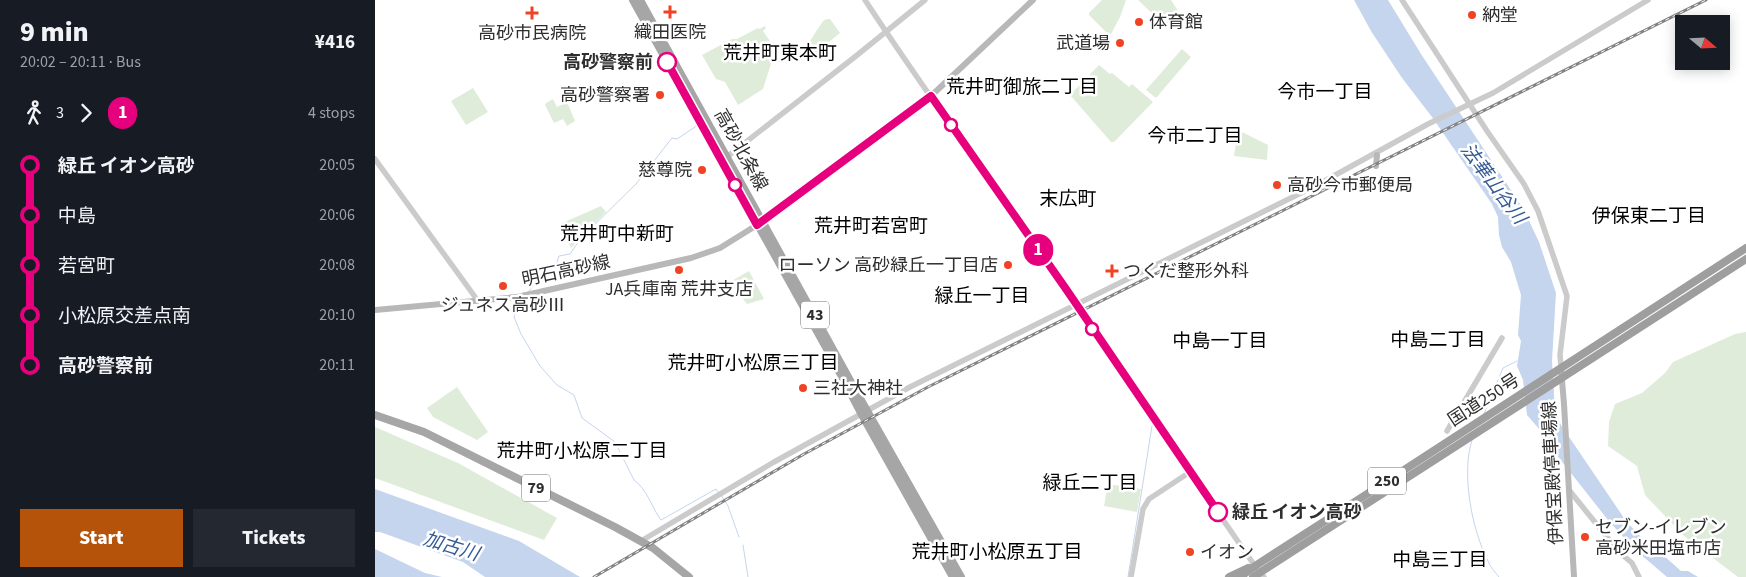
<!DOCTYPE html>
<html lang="en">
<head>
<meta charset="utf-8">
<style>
  :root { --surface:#171b24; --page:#242831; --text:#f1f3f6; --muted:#9ea1a6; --accent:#b45309 }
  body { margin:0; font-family:"Source Sans 3","Noto Sans JP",sans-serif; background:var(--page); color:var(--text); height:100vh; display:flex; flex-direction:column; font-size:19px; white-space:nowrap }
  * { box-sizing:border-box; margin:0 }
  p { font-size:16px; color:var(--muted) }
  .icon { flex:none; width:28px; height:28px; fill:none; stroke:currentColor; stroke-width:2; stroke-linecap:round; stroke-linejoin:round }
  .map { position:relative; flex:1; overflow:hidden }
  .drawer { display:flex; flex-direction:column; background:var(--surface); width:375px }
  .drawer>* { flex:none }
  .badge { padding:0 10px; border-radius:16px; font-size:18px; line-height:32px }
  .needle { width:32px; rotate:109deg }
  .controls { position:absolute; left:1300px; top:15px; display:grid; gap:10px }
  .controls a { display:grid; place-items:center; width:55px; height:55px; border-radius:0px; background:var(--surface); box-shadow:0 2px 12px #0003; font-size:25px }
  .map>.badge { position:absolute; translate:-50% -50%; box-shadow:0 0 0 2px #fff }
  .legs { display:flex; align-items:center; gap:8px; height:55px; padding:0 20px; font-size:16px }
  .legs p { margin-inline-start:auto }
  .overview { display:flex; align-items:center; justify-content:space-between; height:85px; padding:0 20px }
  h1 { font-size:28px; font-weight:800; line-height:38px }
  .button { display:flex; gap:10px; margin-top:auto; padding:10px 20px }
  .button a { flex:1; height:58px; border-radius:0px; background:var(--accent); color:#fff; font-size:20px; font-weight:800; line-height:58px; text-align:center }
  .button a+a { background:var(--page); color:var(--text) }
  ul { padding:0 20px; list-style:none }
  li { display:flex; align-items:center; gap:18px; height:50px; font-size:19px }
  li i { display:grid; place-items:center; width:8px; height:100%; margin:0 6px; background:currentColor }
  li i::after { content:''; width:12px; height:12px; margin:-6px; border:4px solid; border-radius:50%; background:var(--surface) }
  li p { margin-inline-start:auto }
  li:first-child i { background:linear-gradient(#0000 50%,currentColor 0) }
  li:last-child i { background:linear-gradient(currentColor 50%,#0000 0) }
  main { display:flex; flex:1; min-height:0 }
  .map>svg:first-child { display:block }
</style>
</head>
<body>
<main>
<section class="drawer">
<div class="overview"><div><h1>9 min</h1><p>20:02 – 20:11 · Bus</p></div><b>¥416</b></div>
<div class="legs"><svg class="icon" aria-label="walk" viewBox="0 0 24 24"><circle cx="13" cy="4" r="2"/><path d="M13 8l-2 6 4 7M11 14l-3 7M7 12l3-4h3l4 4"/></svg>3<svg class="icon" aria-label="forward" viewBox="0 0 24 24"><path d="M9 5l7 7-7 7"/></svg><b class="badge" style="background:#e6007e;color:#fff">1</b><p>4 stops</p></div>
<ul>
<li><i style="color:#e6007e"></i><b>緑丘 イオン高砂</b><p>20:05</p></li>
<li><i style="color:#e6007e"></i><span>中島</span><p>20:06</p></li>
<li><i style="color:#e6007e"></i><span>若宮町</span><p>20:08</p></li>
<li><i style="color:#e6007e"></i><span>小松原交差点南</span><p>20:10</p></li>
<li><i style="color:#e6007e"></i><b>高砂警察前</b><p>20:11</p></li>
</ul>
<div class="button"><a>Start</a><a>Tickets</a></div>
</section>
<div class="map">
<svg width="1371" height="577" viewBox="0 0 1371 577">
  <rect width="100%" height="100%" fill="#fff"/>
  <!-- green -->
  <g fill="#e0ecda">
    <polygon points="727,0 751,0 745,17 735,36 714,15 714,13"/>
    <polygon points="763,0 796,0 805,14 806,20 796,31"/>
    <polygon points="452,19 455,19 465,33 434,58 431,57 423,46 431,47 448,21"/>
    <polygon points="390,26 391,28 388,31 397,44 397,47 401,48 388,89 363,105 350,82 341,79 327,55 357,39 362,39 383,28 384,29"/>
    <polygon points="807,49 816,57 781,98 771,90"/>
    <polygon points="724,65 735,74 737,73 754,87 757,84 778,102 739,142 736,142 695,95"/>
    <polygon points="98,88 113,112 91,125 76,101"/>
    <polygon points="178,99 182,107 192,102 200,121 192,126 188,119 179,123 170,105 171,103"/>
    <polygon points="863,130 893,145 892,160 859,156"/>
    <polygon points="226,206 231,212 196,248 185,224"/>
    <polygon points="374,271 389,299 372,304 355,282"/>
    <polygon points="1371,332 1371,577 1363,577 1309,536 1270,495 1262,466 1233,446 1234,422 1240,404 1267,393 1290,373 1298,362 1360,334"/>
    <polygon points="82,387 113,432 102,440 58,417 52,408"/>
    <polygon points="0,427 83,463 182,518 169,540 0,478"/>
    <polygon points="733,484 766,489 762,512 729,506"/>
  </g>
  <!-- water -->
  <g fill="#c5d5ee">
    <polygon points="979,0 1013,0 1046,54 1149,210 1164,242 1181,293 1177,361 1180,411 1186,425 1251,521 1279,551 1287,554 1306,571 1313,571 1323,577 1292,577 1257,547 1233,520 1184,458 1172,438 1152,415 1148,380 1142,366 1146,341 1143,335 1146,295 1136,262 1127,247 1124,235 1123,217 1117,204 1057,117 1027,78 996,31"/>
    <polygon points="0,489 144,541 205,577 110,577 88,562 5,532 0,532"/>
    <polygon points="0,549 50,573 67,577 0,577"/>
  </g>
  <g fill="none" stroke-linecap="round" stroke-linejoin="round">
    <!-- stream -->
    <g stroke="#c5d5ee" stroke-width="1">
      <polyline points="154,291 166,276 181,265 184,256 195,254 206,238 261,184 297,138 302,139 323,125"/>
      <path d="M149 298 144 304 139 317 146 334 165 366 182 385 199 395 207 418 240 442 259 480C272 489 277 508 286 520L341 489 343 492"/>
      <polyline points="1109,414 1128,368 1142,361"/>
      <path d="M1097 440C1086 474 1097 530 1113 561 1115 567 1120 572 1124 577"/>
      <polyline points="346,495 353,506 364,537"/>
      <polyline points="368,545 373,577"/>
      <polyline points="753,577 777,426"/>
    </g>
    <!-- tertiary -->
    <g stroke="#cbcbcb" stroke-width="5.5">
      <path d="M490 0C554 98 624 192 690 288 753 381 816 474 880 566L889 577"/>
      <polyline points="1027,0 1112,131 1149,184 1163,211 1192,296 1185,355 1186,368"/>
      <polyline points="353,156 481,56 550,0"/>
      <polyline points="0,159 103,301"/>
      <polyline points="1072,431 1127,338"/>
      <polyline points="1194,490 1244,552 1257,563 1264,577"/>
      <polyline points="266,541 399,462 535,387 944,184 1053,124 1118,93 1273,0"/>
      <polyline points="756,577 768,509 774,499 815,472"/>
    </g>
    <!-- secondary -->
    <g stroke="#b8b8b8" stroke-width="6">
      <polyline points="1001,166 1002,155"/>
      <polyline points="0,310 142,297 316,258 345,248 382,225 556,96 658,0"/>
      <polyline points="1186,368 1189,404 1199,577"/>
    </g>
    <!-- primary -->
    <g stroke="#a6a6a6" stroke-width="8">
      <polyline points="258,0 457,358 486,413 578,577"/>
      <polyline points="265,0 483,395 586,577"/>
      <polyline points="0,415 49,432 240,527 278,548 314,577"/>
    </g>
    <!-- trunk -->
    <g stroke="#9e9e9e" stroke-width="8">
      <polyline points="854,577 873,568"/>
      <polyline points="865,577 880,566 992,494 1371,248"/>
      <polyline points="878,577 1371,259"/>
    </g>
    <!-- rail casing -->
    <g stroke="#838383" stroke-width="3">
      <polyline id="rail" points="219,577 429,454 553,387 1331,0"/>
    </g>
    <!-- rail -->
    <use href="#rail" stroke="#fff" stroke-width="1" stroke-dasharray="4" stroke-linecap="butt"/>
  </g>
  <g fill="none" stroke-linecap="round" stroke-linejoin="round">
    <!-- line-1 casing -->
    <g stroke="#fff" stroke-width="11">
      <polyline id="line-1" points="292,62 382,225 556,96 691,289 843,512"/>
    </g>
    <!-- line-1 -->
    <use href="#line-1" stroke="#e6007e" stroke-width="8"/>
  </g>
  <!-- markers -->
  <g fill="#f14224" stroke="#fff" stroke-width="2">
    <path d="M292.5 4.5h5v5h5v5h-5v5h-5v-5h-5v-5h5z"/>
    <path d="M154.5 5.5h5v5h5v5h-5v5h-5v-5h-5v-5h5z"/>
    <circle cx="1097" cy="15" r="5"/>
    <circle cx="764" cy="22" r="5"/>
    <circle cx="745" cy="43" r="5"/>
    <circle cx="285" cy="95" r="5"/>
    <circle cx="327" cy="170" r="5"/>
    <circle cx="902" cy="185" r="5"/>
    <circle cx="633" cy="265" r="5"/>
    <circle cx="304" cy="270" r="5"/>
    <path d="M734.5 263.5h5v5h5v5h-5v5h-5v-5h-5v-5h5z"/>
    <circle cx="128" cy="286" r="5"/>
    <circle cx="428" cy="388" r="5"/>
    <circle cx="1210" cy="537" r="5"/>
    <circle cx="815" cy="552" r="5"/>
  </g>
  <g fill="#fff" stroke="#e6007e" stroke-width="2.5">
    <circle cx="292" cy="62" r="9"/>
    <circle cx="576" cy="125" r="6"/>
    <circle cx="360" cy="185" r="6"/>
    <circle cx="717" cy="329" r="6"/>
    <circle cx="843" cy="512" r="9"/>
  </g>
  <g text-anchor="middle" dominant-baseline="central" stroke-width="5" stroke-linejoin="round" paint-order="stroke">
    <!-- shield labels -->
    <g fill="#fff" stroke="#6d6d6d" stroke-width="1">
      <rect x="426" y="301.5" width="28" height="27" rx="4"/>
      <rect x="993" y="467.5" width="38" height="27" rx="4"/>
      <rect x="147" y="474.5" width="28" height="27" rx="4"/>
    </g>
    <g font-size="16" font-weight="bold" fill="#2e2e2e">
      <text x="440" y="315">43</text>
      <text x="1012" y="481">250</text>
      <text x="161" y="488">79</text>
    </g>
    <!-- poi labels -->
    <g font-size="18" fill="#2e2e2e" stroke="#fff" text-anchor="start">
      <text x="1107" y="15">納堂</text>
      <text x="774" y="22">体育館</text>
      <text x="295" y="32" text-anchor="middle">織田医院</text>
      <text x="157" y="33" text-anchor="middle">高砂市民病院</text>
      <text x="735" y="43" text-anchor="end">武道場</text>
      <text x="275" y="95" text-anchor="end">高砂警察署</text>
      <text x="317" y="170" text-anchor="end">慈尊院</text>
      <text x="912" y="185">高砂今市郵便局</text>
      <text x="623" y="265" text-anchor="end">ローソン 高砂緑丘一丁目店</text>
      <text x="748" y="271">つくだ整形外科</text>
      <text x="304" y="289" text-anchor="middle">JA兵庫南 荒井支店</text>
      <text x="128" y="305" text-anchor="middle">ジュネス高砂Ⅲ</text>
      <text x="438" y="388">三社大神社</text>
      <text x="1220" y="527">セブン-イレブン<tspan x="1220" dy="21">高砂米田塩市店</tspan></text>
      <text x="825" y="552">イオン</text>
    </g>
    <!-- stop labels -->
    <g font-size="18" font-weight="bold" fill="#2e2e2e" stroke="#fff" text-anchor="end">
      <text x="278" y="62">高砂警察前</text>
      <text x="857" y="512" text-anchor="start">緑丘 イオン高砂</text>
    </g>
    <!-- street labels -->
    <g font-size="18" fill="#2e2e2e" stroke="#fff">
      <text transform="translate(366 150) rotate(61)">高砂北条線</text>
      <text transform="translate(191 271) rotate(-12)">明石高砂線</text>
      <text transform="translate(1109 400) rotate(-33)">国道250号</text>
      <text transform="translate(1178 473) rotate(-93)">伊保宝殿停車場線</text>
    </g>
    <!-- neighbourhood labels -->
    <g font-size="19" fill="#000" stroke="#fff">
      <text x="405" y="53">荒井町東本町</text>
      <text x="647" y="87">荒井町御旅二丁目</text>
      <text x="950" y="92">今市一丁目</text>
      <text x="820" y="136">今市二丁目</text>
      <text x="693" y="199">末広町</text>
      <text x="1274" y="216">伊保東二丁目</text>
      <text x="496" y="226">荒井町若宮町</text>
      <text x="242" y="234">荒井町中新町</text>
      <text x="607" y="296">緑丘一丁目</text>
      <text x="1063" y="340">中島二丁目</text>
      <text x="845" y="341">中島一丁目</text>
      <text x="378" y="363">荒井町小松原三丁目</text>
      <text x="207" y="451">荒井町小松原二丁目</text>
      <text x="715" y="483">緑丘二丁目</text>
      <text x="622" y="552">荒井町小松原五丁目</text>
      <text x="1065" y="560">中島三丁目</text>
    </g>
    <!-- water labels -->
    <g font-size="19" font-style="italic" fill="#365c95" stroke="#fff">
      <text transform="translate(1118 184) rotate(53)">法華山谷川</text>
      <text transform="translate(76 547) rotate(17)">加古川</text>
    </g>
  </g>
</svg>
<div class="controls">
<a><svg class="needle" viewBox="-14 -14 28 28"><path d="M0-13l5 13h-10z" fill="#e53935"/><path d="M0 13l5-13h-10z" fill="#9ea1a6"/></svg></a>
</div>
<b class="badge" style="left:663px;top:250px;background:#e6007e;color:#fff">1</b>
</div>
</main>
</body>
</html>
